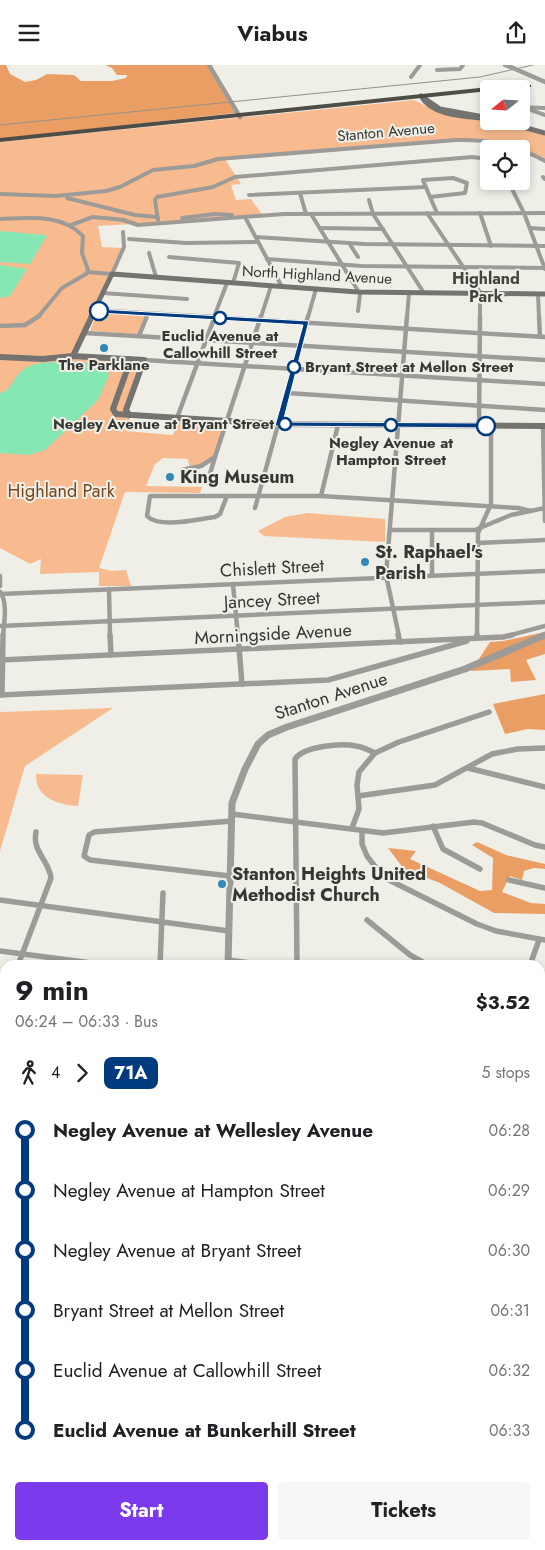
<!DOCTYPE html>
<html lang="en">
<head>
<meta charset="utf-8">
<style>
  :root { --surface:#fff; --page:#f6f6f6; --text:#202124; --muted:#757577; --accent:#7c3aed }
  body { margin:0; font-family:Jost,sans-serif; background:var(--page); color:var(--text); height:100vh; display:flex; flex-direction:column; font-size:19px; white-space:nowrap }
  * { box-sizing:border-box; margin:0 }
  p { font-size:16px; color:var(--muted) }
  .icon { flex:none; width:28px; height:28px; fill:none; stroke:currentColor; stroke-width:2; stroke-linecap:round; stroke-linejoin:round }
  .map { position:relative; flex:1; overflow:hidden }
  .side { position:absolute; left:0px; top:895px; width:545px; height:590px; display:flex; flex-direction:column; background:var(--surface); border-radius:15px 15px 0 0; box-shadow:0 2px 8px #0003 }
  .side>* { flex:none }
  .badge { padding:0 10px; border-radius:8px; font-size:18px; line-height:32px }
  .needle { width:32px; rotate:252deg }
  .fabs { position:absolute; left:480px; top:15px; display:grid; gap:10px }
  .fabs a { display:grid; place-items:center; width:50px; height:50px; border-radius:5px; background:var(--surface); box-shadow:0 2px 8px #0003; font-size:25px }
  .map>.badge { position:absolute; translate:-50% -50%; box-shadow:0 0 0 2px #fff }
  .legs { display:flex; align-items:center; gap:8px; height:55px; padding:0 15px; font-size:16px }
  .legs p { margin-inline-start:auto }
  .head { display:flex; align-items:center; justify-content:space-between; height:85px; padding:0 15px }
  h1 { font-size:28px; font-weight:700; line-height:38px }
  .cta { display:flex; gap:10px; margin-top:auto; padding:10px 15px }
  .cta a { flex:1; height:58px; border-radius:5px; background:var(--accent); color:#fff; font-size:20px; font-weight:700; line-height:58px; text-align:center }
  .cta a+a { background:var(--page); color:var(--text) }
  ul { padding:0 15px; list-style:none }
  li { display:flex; align-items:center; gap:18px; height:60px; font-size:19px }
  li i { display:grid; place-items:center; width:8px; height:100%; margin:0 6px; background:currentColor }
  li i::after { content:''; width:12px; height:12px; margin:-6px; border:4px solid; border-radius:50%; background:var(--surface) }
  li p { margin-inline-start:auto }
  li:first-child i { background:linear-gradient(#0000 50%,currentColor 0) }
  li:last-child i { background:linear-gradient(currentColor 50%,#0000 0) }
  header { display:flex; justify-content:space-between; align-items:center; height:65px; padding:0 15px; background:var(--surface); font-size:22px; font-weight:700 }
  .map>svg:first-child { display:block }
</style>
</head>
<body>
<header><svg class="icon" aria-label="menu" viewBox="0 0 24 24"><path d="M4 6h16M4 12h16M4 18h16"/></svg>Viabus<svg class="icon" aria-label="share" viewBox="0 0 24 24"><path d="M12 15V3M7 8l5-5 5 5M5 13v7h14v-7"/></svg></header>
<div class="map">
<svg width="545" height="1485" viewBox="0 0 545 1485">
  <rect width="100%" height="100%" fill="#efefe8"/>
  <!-- green -->
  <g fill="#f8bb8f">
    <path d="M414 35 432 44 502 58 545 70V96C521 82 499 75 471 74L225 94 241 119 231 120 236 135 251 134 263 151 98 161 102 182 123 183 74 291 128 294 113 346 131 350 125 366 173 370 179 353 227 356 215 392 190 404 188 394 163 393 155 399 146 421 202 422 200 428 125 427 99 503 112 506 126 505 131 521H99V507L40 509 41 494 30 499 0 483V77Z"/>
    <polygon points="98,247 145,250 138,269 90,266"/>
    <polygon points="140,296 124,345 123,347 115,346 132,297"/>
    <polygon points="307,448 385,454 385,477 264,471 258,466 285,452"/>
    <polygon points="113,643 25,701 0,786 0,647"/>
    <path d="M36 709 83 710 78 741C57 740 35 732 36 709Z"/>
  </g>
  <!-- forest -->
  <g fill="#ea9e63">
    <polygon points="0,0 6,0 10,9 25,17 36,15 47,9 74,10 81,16 112,16 126,13 127,10 117,10 112,3 105,0 207,0 235,48 0,74"/>
    <polygon points="545,567 545,589 526,595 536,615 511,617 510,604 471,606 490,577 503,576"/>
    <polygon points="545,629 545,665 528,664 505,669 493,639"/>
    <polygon points="477,777 506,790 545,799 545,804 534,803 524,806 522,815 510,811 502,827 531,838 545,839 545,849 494,848 440,818 404,804 388,783 416,786 410,794 480,826 492,825 493,793 472,780"/>
    <polygon points="0,1267 5,1271 5,1384 0,1387"/>
    <polygon points="296,1480 472,1480 468,1485 293,1485"/>
  </g>
  <!-- water -->
  <g fill="#85e7b4">
    <polygon points="0,166 45,170 47,170 30,199 0,197"/>
    <polygon points="0,200 27,204 10,231 0,233"/>
    <path d="M60 297C74 298 104 295 109 310L98 335 45 385 28 390 0 388V328C13 324 12 314 22 306 32 297 48 297 60 297Z"/>
  </g>
  <g fill="none" stroke-linecap="round" stroke-linejoin="round">
    <!-- minor-far3 -->
    <g stroke="#9d9b98" stroke-width="4">
      <polyline points="437,5 460,4 463,0"/>
      <polyline points="411,12 420,0"/>
      <polyline points="521,42 545,43"/>
      <polyline points="531,45 545,50"/>
      <polyline points="543,112 545,114"/>
      <polygon points="453,113 467,118 465,128 430,132 423,115"/>
      <polyline points="508,116 524,148 545,204"/>
      <polyline points="300,128 306,149"/>
      <path d="M0 129 56 131 106 126 120 122 153 105 194 101 218 94 456 75C489 74 516 80 545 96"/>
      <polyline points="249,130 426,122"/>
      <polyline points="430,132 437,148"/>
      <polyline points="67,133 135,150 157,152"/>
      <polyline points="369,135 373,149 424,228"/>
      <polyline points="427,148 480,227 480,252"/>
      <polyline points="480,148 491,181"/>
      <polyline points="311,149 360,229 358,246"/>
      <polyline points="245,152 282,222"/>
      <polyline points="182,153 215,149 232,150"/>
      <path d="M0 154C28 153 62 148 83 171L82 188 88 205 86 209 62 223 38 252"/>
      <polyline points="123,155 138,160 284,149 545,148"/>
      <polyline points="158,155 155,135 157,132 213,122 235,112 472,92 489,94"/>
      <polyline points="71,160 93,152 125,155"/>
      <polyline points="320,163 383,164"/>
      <polyline points="530,163 545,164"/>
      <polyline points="256,172 364,179 545,181"/>
      <polyline points="129,174 186,178 258,177"/>
      <polyline points="349,178 358,192"/>
      <polyline points="149,188 156,212"/>
      <polyline points="169,192 239,198 233,218"/>
      <polyline points="267,194 362,201 545,203"/>
      <polyline points="87,207 112,209 124,182 123,167"/>
      <polyline points="103,228 187,234"/>
      <polyline points="538,229 539,252"/>
      <polyline points="95,245 216,252"/>
      <polyline points="146,252 148,248"/>
      <polyline points="214,252 227,218"/>
      <polyline points="261,252 271,221"/>
      <polyline points="308,252 316,224"/>
      <polyline points="407,252 409,228"/>
    </g>
    <!-- minor-far2 -->
    <g stroke="#9d9b98" stroke-width="4.5">
      <polyline points="195,251 545,272"/>
      <polyline points="539,251 540,272"/>
      <polyline points="0,261 25,260 39,251"/>
      <polyline points="84,268 545,295"/>
      <polyline points="139,271 147,251"/>
      <polyline points="144,295 545,319"/>
      <polyline points="287,328 545,345"/>
      <polyline points="177,353 215,251"/>
      <polyline points="479,361 480,251"/>
      <polyline points="543,361 545,456"/>
      <polygon points="215,392 209,412 194,416 182,413 182,405 201,401"/>
      <polyline points="215,392 261,251"/>
      <path d="M150 431H227L220 449 215 452C197 454 160 464 147 451Z"/>
      <polyline points="227,431 321,431 518,443 531,446"/>
      <polyline points="321,431 338,360"/>
      <polyline points="255,443 308,251"/>
      <polyline points="390,465 475,465 511,450 545,443"/>
      <polyline points="432,466 432,510"/>
      <polyline points="478,478 545,475"/>
      <polyline points="0,511 0,521"/>
      <polyline points="233,519 238,571"/>
      <polyline points="109,524 110,571"/>
      <path d="M0 527C8 537 4 558 3 571"/>
      <polyline points="0,529 545,506"/>
      <polyline points="0,561 545,537"/>
      <polyline points="399,571 386,510 407,251"/>
      <polyline points="477,571 478,468 491,439 491,361"/>
      <polyline points="507,571 545,561"/>
    </g>
    <!-- minor-far1 -->
    <g stroke="#9d9b98" stroke-width="5.5">
      <polyline points="110,570 111,590"/>
      <polyline points="238,570 242,619"/>
      <polyline points="398,570 400,577"/>
      <polyline points="477,573 477,570"/>
      <polyline points="0,595 503,572 512,570"/>
      <polyline points="0,630 328,615 467,576"/>
      <polyline points="2,630 3,570"/>
      <polyline points="468,703 545,722"/>
      <polyline points="358,731 435,720 492,689 518,684 545,683"/>
      <polyline points="232,749 383,768 474,757 482,758 535,780 545,782"/>
      <polyline points="433,761 443,784 480,804"/>
      <polyline points="352,763 359,744 357,720 359,707 375,688 399,677 489,647"/>
      <polyline points="362,766 362,779 367,791 383,812 477,859 496,866 545,875"/>
      <polyline points="230,811 90,795 84,791 89,770 94,767 232,756"/>
      <polyline points="509,815 545,823"/>
      <polyline points="0,835 229,866"/>
      <polyline points="367,855 410,890 428,900"/>
      <polyline points="0,886 107,900"/>
      <polyline points="228,895 266,900"/>
      <path d="M18 900 51 813C49 795 32 787 36 767"/>
      <polyline points="160,900 163,828"/>
      <path d="M297 900 295 694C304 681 341 678 356 681 363 682 369 685 375 688"/>
      <polyline points="530,900 539,875"/>
      <polyline points="0,941 5,934"/>
      <polyline points="540,949 545,952"/>
    </g>
    <!-- minor -->
    <g stroke="#9d9b98" stroke-width="8">
      <polyline points="540,1017 545,1014"/>
      <polyline points="0,1045 5,1046"/>
      <polyline points="540,1078 545,1077"/>
      <polyline points="0,1140 5,1125"/>
      <polyline points="540,1211 545,1213"/>
      <polyline points="540,1260 545,1262"/>
      <polyline points="540,1338 545,1339"/>
      <polyline points="540,1421 545,1423"/>
      <polyline points="540,1442 545,1429"/>
      <polyline points="70,1485 73,1480"/>
      <polyline points="522,1485 524,1480"/>
    </g>
    <!-- tertiary-far3 -->
    <g stroke="#9d9b98" stroke-width="4.5">
      <polyline points="209,0 240,52"/>
      <polyline points="505,0 513,3"/>
    </g>
    <!-- tertiary-far2 -->
    <polyline stroke="#9d9b98" stroke-width="5.5" points="543,571 545,570"/>
    <!-- tertiary-far1 -->
    <polyline stroke="#9d9b98" stroke-width="7" points="228,900 232,738 245,704 258,679 268,670 287,662 465,604 545,570"/>
    <!-- tertiary -->
    <polyline stroke="#9d9b98" stroke-width="9" points="540,1171 545,1172"/>
    <!-- secondary-far1 -->
    <g stroke="#75736f" stroke-width="5">
      <path d="M489 53 440 44 421 31C433 52 468 51 489 54"/>
      <polyline points="501,56 545,68"/>
      <polyline points="91,252 112,209 358,227 545,229"/>
    </g>
    <!-- secondary -->
    <g stroke="#75736f" stroke-width="6">
      <polyline points="73,291 92,251"/>
      <polyline points="0,292 43,294 73,291 144,295 126,345 129,350"/>
      <polyline points="128,294 128,302 113,344 116,349 278,359 545,361"/>
    </g>
    <!-- trunk -->
    <g fill="#4e4c46" fill-rule="evenodd">
      <polygon points="529,19 531,20 531,22 494,24"/>
      <polygon points="489,22 492,24 489,24 489,26 0,77 0,73"/>
    </g>
    <!-- rail -->
    <polyline stroke="#91918c" stroke-width="1" points="0,60 480,12 533,0"/>
    <!-- tertiary-bridge -->
    <polyline stroke="#9d9b98" stroke-width="4.5" points="513,3 545,17"/>
  </g>
  <!-- line-1 -->
  <polygon fill="#003b80" stroke="#fff" points="97,244 309,256 283,357 486,358 490,361 486,363 275,361 303,260 99,248 96,246"/>
  <!-- markers -->
  <g fill="#fff" stroke="#003b80" stroke-width="2.5">
    <circle cx="99" cy="246" r="9"/>
    <circle cx="220" cy="253" r="6"/>
    <circle cx="294" cy="302" r="6"/>
    <circle cx="285" cy="359" r="6"/>
    <circle cx="391" cy="360" r="6"/>
    <circle cx="486" cy="361" r="9"/>
  </g>
  <g fill="#3289b8" stroke="#efefe8" stroke-width="2">
    <circle cx="104" cy="283" r="5"/>
    <circle cx="170" cy="412" r="5"/>
    <circle cx="365" cy="497" r="5"/>
    <circle cx="222" cy="819" r="5"/>
  </g>
  <g text-anchor="middle" dominant-baseline="central" stroke-width="4" stroke-linejoin="round" paint-order="stroke">
    <!-- far-street labels -->
    <g font-size="15" fill="#363633" stroke="#efefe8">
      <text transform="translate(386 67) rotate(-5)">Stanton Avenue</text>
      <text transform="translate(317 210) rotate(3)">North Highland Avenue</text>
    </g>
    <!-- far-stop labels -->
    <g font-size="15" font-weight="bold" fill="#363633" stroke="#efefe8">
      <text x="220" y="271">Euclid Avenue at<tspan x="220" dy="17">Callowhill Street</tspan></text>
      <text x="305" y="302" text-anchor="start">Bryant Street at Mellon Street</text>
      <text x="274" y="359" text-anchor="end">Negley Avenue at Bryant Street</text>
      <text x="391" y="378">Negley Avenue at<tspan x="391" dy="17">Hampton Street</tspan></text>
    </g>
    <!-- far-poi labels -->
    <g font-size="15" font-weight="bold" fill="#363633" stroke="#efefe8">
      <text x="104" y="300">The Parklane</text>
    </g>
    <!-- far-neighbourhood labels -->
    <g font-size="16" font-weight="bold" fill="#45453f" stroke="#efefe8">
      <text x="486" y="213">Highland<tspan x="486" dy="18">Park</tspan></text>
    </g>
    <!-- poi labels -->
    <g font-size="18" font-weight="bold" fill="#363633" stroke="#efefe8" text-anchor="start">
      <text x="180" y="412">King Museum</text>
      <text x="375" y="487">St. Raphael's<tspan x="375" dy="21">Parish</tspan></text>
      <text x="232" y="809">Stanton Heights United<tspan x="232" dy="21">Methodist Church</tspan></text>
    </g>
    <!-- park labels -->
    <g font-size="18" fill="#78461b" stroke="#efefe8">
      <text x="61" y="426">Highland Park</text>
    </g>
    <!-- street labels -->
    <g font-size="18" fill="#363633" stroke="#efefe8">
      <text transform="translate(272 503) rotate(-3)">Chislett Street</text>
      <text transform="translate(272 535) rotate(-3)">Jancey Street</text>
      <text transform="translate(273 569) rotate(-3)">Morningside Avenue</text>
      <text transform="translate(331 631) rotate(-18)">Stanton Avenue</text>
    </g>
  </g>
</svg>
<div class="fabs">
<a><svg class="needle" viewBox="-14 -14 28 28"><path d="M0-13l5 13h-10z" fill="#e53935"/><path d="M0 13l5-13h-10z" fill="#757577"/></svg></a>
<a><svg class="icon" aria-label="locate" viewBox="0 0 24 24"><circle cx="12" cy="12" r="6"/><path d="M12 2v4M12 18v4M2 12h4M18 12h4"/></svg></a>
</div>
<section class="side">
<div class="head"><div><h1>9 min</h1><p>06:24 – 06:33 · Bus</p></div><b>$3.52</b></div>
<div class="legs"><svg class="icon" aria-label="walk" viewBox="0 0 24 24"><circle cx="13" cy="4" r="2"/><path d="M13 8l-2 6 4 7M11 14l-3 7M7 12l3-4h3l4 4"/></svg>4<svg class="icon" aria-label="forward" viewBox="0 0 24 24"><path d="M9 5l7 7-7 7"/></svg><b class="badge" style="background:#003b80;color:#fff">71A</b><p>5 stops</p></div>
<ul>
<li><i style="color:#003b80"></i><b>Negley Avenue at Wellesley Avenue</b><p>06:28</p></li>
<li><i style="color:#003b80"></i><span>Negley Avenue at Hampton Street</span><p>06:29</p></li>
<li><i style="color:#003b80"></i><span>Negley Avenue at Bryant Street</span><p>06:30</p></li>
<li><i style="color:#003b80"></i><span>Bryant Street at Mellon Street</span><p>06:31</p></li>
<li><i style="color:#003b80"></i><span>Euclid Avenue at Callowhill Street</span><p>06:32</p></li>
<li><i style="color:#003b80"></i><b>Euclid Avenue at Bunkerhill Street</b><p>06:33</p></li>
</ul>
<div class="cta"><a>Start</a><a>Tickets</a></div>
</section>
</div>
</body>
</html>
